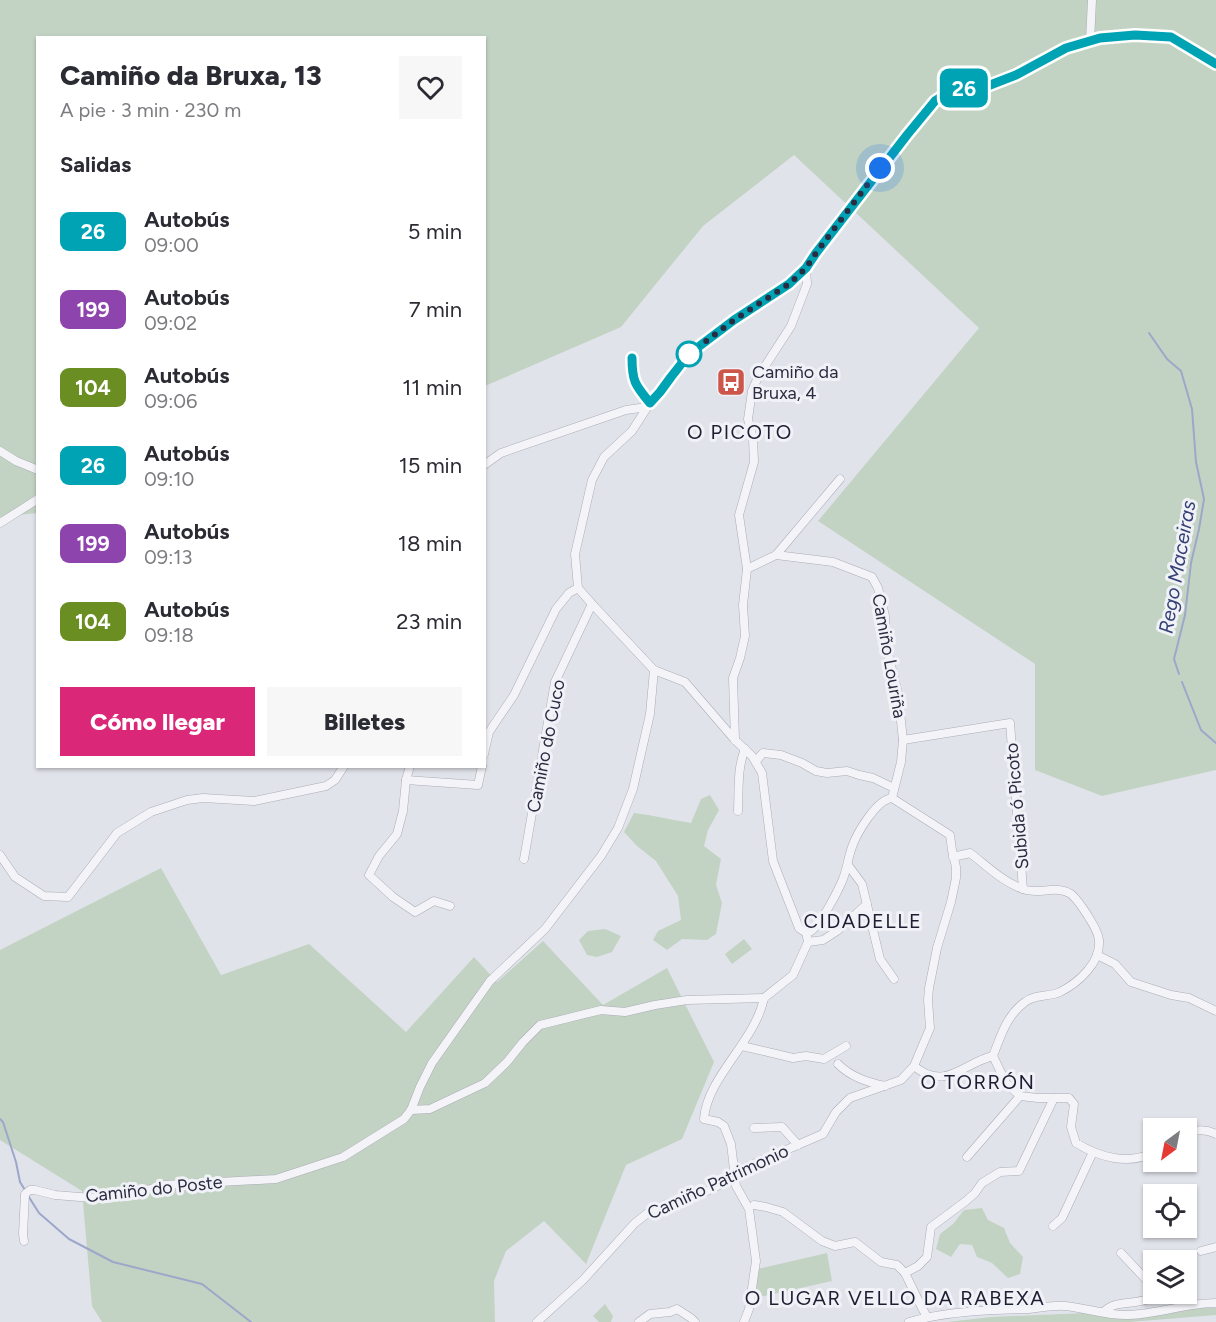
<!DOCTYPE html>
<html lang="es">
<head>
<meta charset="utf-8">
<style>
  :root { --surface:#fff; --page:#f7f7f7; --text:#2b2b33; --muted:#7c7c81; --accent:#db2777 }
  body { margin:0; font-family:Figtree,sans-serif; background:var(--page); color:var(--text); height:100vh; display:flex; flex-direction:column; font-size:22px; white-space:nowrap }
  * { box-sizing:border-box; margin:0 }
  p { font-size:20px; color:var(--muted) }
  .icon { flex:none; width:33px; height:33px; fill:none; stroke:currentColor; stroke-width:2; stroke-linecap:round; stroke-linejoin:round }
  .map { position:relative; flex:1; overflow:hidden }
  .panel { position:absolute; left:36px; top:36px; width:450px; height:732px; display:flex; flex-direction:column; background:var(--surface); border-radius:0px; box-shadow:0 2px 4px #0004 }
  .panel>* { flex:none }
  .badge { padding:0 12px; border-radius:9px; font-size:21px; line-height:39px }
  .needle { width:39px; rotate:212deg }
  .buttons { position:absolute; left:1143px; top:1118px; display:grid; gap:12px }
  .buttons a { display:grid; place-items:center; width:54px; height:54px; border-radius:0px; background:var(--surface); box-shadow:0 2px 4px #0004; font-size:30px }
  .you { position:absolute; width:30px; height:30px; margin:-15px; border:4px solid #fff; border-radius:50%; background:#1a73e8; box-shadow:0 0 0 9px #1a73e833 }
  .map>.badge { position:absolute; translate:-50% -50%; box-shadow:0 0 0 3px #fff }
  h2 { padding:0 24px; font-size:22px; line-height:54px }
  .round { display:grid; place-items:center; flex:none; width:63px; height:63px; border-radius:0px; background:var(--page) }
  .headline { display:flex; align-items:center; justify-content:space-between; height:102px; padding:0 24px }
  h1 { font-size:28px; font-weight:800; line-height:45px }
  .button { display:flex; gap:12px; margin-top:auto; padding:12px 24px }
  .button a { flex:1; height:69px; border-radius:0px; background:var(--accent); color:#fff; font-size:24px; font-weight:800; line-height:69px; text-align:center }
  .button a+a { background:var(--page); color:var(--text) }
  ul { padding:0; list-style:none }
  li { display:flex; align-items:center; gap:18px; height:78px; padding:0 24px }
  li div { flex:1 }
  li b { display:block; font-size:22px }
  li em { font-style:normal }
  li .badge { min-width:66px; font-weight:700; text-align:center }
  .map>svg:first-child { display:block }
</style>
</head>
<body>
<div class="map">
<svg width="1216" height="1322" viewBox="0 0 1216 1322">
  <rect width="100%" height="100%" fill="#e1e3ea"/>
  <!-- green -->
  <g fill="#c3d3c3">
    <polygon points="0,0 1216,0 1216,770 1102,796 1035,770 1035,664 818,521 979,328 794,155 703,226 621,327 485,386 484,38 38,38 37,513 0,517"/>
    <path d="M710 795 719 810 708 830 704 846 721 859 716 885 722 903 716 934 707 940 682 939 667 950 653 940 658 931 681 920 678 896 656 861 637 846 624 832 634 813C653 815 672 820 691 823L701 799Z"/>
    <polygon points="161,868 221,975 309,944 406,1032 474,957 497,982 543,941 603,1005 667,968 714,1062 682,1139 626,1165 586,1264 544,1221 506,1251 494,1281 495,1322 102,1322 92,1306 82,1191 0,1140 0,950"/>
    <polygon points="605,929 621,936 612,952 597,957 587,955 579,940 588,931"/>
    <polygon points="744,939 752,949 732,964 725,954"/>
    <polygon points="982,1208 988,1220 1004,1228 1010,1243 1023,1257 1020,1274 1008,1278 992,1263 977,1257 972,1245 960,1244 951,1257 936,1249 940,1234 953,1224 964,1210"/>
    <polygon points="827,1253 832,1281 755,1298 758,1269"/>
    <polygon points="605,1304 613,1316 611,1322 599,1322 593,1316"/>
    <polygon points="1191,1308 1216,1308 1216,1315 1130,1322 947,1322 991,1317 1085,1313 1125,1318"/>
  </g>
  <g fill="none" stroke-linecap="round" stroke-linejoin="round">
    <!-- stream -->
    <g stroke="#9da7c9" stroke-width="2">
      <polyline points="1149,333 1167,359 1181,371 1192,409 1196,462 1204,499 1199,529 1191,563 1185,615 1174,659 1179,674"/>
      <polyline points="1182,682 1201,730 1216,743"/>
      <polyline points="0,1119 3,1122 16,1162 20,1182 25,1190"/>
      <polyline points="27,1194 39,1213 69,1239 113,1262 202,1284 251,1322"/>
    </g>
    <!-- street casing -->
    <g stroke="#aaacb7" stroke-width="9">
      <g id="street">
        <polyline points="1090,41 1092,0"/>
        <path d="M632 358C632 381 635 385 650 403"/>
        <polyline points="0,451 16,461 38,470"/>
        <polyline points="484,465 501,453 626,410 647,407"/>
        <polyline points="0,523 38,499"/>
        <polyline points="776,555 833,562 872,577 878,588 885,616 885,642 898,693 903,740 901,762 892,798"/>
        <polyline points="747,569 776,555 840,479"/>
        <polyline points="735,740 733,678 740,658 745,636 743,605 747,569 739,515 754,462 753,439 748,419 752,391 758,377 791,326 807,284 806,268"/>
        <polyline points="903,740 1010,723 1023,889"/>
        <polyline points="484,754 489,732 514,695 556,609 569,593 578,588"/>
        <polyline points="756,761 763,753 781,755 802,763 816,771 827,773 847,771 859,775 873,778 894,788"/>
        <polyline points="410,766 406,780 403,811 397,834 379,856 369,875 393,897 415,912 434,901 450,906"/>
        <polyline points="406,780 478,785 482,766"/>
        <path d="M738 811C739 791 737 768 745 749"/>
        <polyline points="0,855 15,877 44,896 68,897 117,833 151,812 187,800 203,798 254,801 326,786 335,780 344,766"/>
        <path d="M953 857 970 853C987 866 1005 884 1026 890 1041 894 1057 885 1071 894 1078 900 1083 908 1088 916 1092 923 1098 931 1099 940 1101 963 1078 983 1060 992 1049 997 1035 994 1025 1002 1007 1015 1001 1035 993 1056"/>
        <polyline points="524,859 555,682 592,604"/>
        <polyline points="848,865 862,884 880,959 894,979"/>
        <polyline points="808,942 823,940 837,931 867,904"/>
        <polyline points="1097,955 1115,964 1131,982 1171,995 1189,998 1216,1011"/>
        <polyline points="764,998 793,975 808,942 806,932"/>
        <polyline points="742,1046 793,1058 806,1056 824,1059 846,1046"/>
        <path d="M838 1064C851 1077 867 1082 885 1086"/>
        <polyline points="411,1110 430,1109 485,1083 507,1062 523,1042 540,1025 601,1010 625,1012 655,1005 687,1000 764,998"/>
        <polyline points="754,1128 782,1127 798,1145"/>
        <path d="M1186 1133C1197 1129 1206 1129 1216 1134"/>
        <path d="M1154 1152C1129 1166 1099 1157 1076 1143L1071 1127 1074 1104 1069 1098H1038L1020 1096 1006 1083 993 1056C963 1063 945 1092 914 1066L930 1028 928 1000 929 988 937 948 951 902 956 878V867L952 850 950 835 892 798C876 800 857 833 852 847 848 858 847 869 843 879 839 889 820 926 811 931 806 934 803 931 799 928L773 861 762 773 752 756 735 740 685 682 654 670 592 604 578 588 575 554 592 480 604 457 632 431 650 403 660 392 671 377 689 354 734 320 789 284 806 268 816 253 893 151 935 101 953 89 985 87 1016 75 1066 48 1100 38 1135 35 1171 37 1216 64"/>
        <polyline points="967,1157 1020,1096"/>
        <polyline points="754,1205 766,1207 783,1212 822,1241 835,1246 855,1242 881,1262 897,1265 905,1273 921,1306 927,1317"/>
        <polyline points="1053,1226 1062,1218 1093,1152"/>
        <polyline points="24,1241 23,1234 25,1194 30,1190 35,1190 55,1195 92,1198 128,1195 165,1185 276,1179 343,1157 404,1119 411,1110 420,1087 432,1063 490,981 545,929 601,856 618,828 633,789 650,714 654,670"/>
        <polyline points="1201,1251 1216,1247"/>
        <polyline points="1121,1253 1154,1288"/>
        <polyline points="1184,1260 1188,1255"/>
        <polyline points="905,1273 918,1266 927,1257 931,1227 966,1201 975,1193 982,1183 1000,1172 1019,1171 1054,1098"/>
        <path d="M1104 1312C1113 1300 1134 1305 1148 1299 1150 1298 1154 1295 1156 1293"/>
        <polyline points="537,1322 583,1280 635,1223 649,1212 669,1203 701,1194 732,1179 735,1172 823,1134 836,1112 850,1098 901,1080 914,1066"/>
        <polyline points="639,1322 650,1314 670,1312 677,1309 691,1318 695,1322"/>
        <path d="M744 1322 749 1309 756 1261 749 1209 736 1186 731 1144 724 1126 718 1122 704 1119C707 1077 755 1042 764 998"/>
        <path d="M909 1322C948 1311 988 1310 1028 1309 1040 1308 1053 1305 1065 1306 1086 1308 1108 1316 1129 1315 1159 1314 1186 1303 1216 1303"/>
      </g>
    </g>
    <!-- street -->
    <use href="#street" stroke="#f4f4f8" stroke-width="8"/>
  </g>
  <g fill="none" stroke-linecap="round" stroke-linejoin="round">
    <!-- line casing -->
    <g stroke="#fff" stroke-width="14">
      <path id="line" d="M632 358C632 381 635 385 650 403L660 392 671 377 689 354 734 320 789 284 806 268 816 253 907 135 935 101 953 89 985 87 1016 75 1066 48 1100 38 1135 35 1171 37 1216 64"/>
    </g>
    <!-- line -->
    <use href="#line" stroke="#00a3b4" stroke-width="9"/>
    <!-- walk -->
    <polyline stroke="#2a2d41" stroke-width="6" stroke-dasharray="0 10.8" points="689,354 734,320 789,284 806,268 816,253 880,168"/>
  </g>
  <!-- icons -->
  <defs>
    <g id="bus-square" transform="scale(1.5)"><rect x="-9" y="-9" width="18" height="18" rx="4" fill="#cc5649" stroke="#f1f2f7"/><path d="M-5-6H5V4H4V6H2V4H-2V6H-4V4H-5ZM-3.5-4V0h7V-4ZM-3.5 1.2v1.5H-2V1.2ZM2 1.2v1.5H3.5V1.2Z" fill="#fff"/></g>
  </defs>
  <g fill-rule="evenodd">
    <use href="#bus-square" x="731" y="382"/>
  </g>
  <!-- markers -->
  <circle fill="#fff" stroke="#00a3b4" stroke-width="3" cx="689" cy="354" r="12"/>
  <g text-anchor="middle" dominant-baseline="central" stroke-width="6" stroke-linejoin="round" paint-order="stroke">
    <!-- poi labels -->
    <g font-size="18" fill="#2a2d41" stroke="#f1f2f7" text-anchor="start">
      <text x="752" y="372">Camiño da<tspan x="752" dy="21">Bruxa, 4</tspan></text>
    </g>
    <!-- street labels -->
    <g font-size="18" fill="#2a2d41" stroke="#f1f2f7">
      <text transform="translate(889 656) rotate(80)">Camiño Louriña</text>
      <text transform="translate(546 746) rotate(-79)">Camiño do Cuco</text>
      <text transform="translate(1017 806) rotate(-95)">Subida ó Picoto</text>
      <text transform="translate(718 1182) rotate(-25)">Camiño Patrimonio</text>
      <text transform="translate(154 1189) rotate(-6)">Camiño do Poste</text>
    </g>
    <!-- neighbourhood labels -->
    <g font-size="20" letter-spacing="1.5" fill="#1c1e32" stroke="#f1f2f7">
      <text x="740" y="432">O PICOTO</text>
      <text x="863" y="921">CIDADELLE</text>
      <text x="978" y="1082">O TORRÓN</text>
      <text x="895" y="1298">O LUGAR VELLO DA RABEXA</text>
    </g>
    <!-- water labels -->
    <g font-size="20" font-style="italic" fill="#344175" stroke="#f1f2f7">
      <text transform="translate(1177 567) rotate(-80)">Rego Maceiras</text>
    </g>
  </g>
</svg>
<div class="buttons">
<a><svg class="needle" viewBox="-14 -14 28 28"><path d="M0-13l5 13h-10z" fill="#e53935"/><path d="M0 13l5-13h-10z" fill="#7c7c81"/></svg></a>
<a><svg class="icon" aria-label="locate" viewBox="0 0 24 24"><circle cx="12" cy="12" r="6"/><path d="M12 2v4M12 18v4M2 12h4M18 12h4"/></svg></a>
<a><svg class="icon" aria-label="layers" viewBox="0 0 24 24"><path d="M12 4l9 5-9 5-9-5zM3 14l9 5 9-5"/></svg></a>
</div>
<div class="you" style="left:880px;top:168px"></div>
<b class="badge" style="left:964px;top:88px;background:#00a3b4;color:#fff">26</b>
<section class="panel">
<div class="headline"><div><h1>Camiño da Bruxa, 13</h1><p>A pie · 3 min · 230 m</p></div><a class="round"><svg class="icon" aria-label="heart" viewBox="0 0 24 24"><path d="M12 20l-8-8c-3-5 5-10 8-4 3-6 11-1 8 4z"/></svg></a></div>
<h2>Salidas</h2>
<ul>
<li><span class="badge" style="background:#00a3b4;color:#fff">26</span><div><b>Autobús</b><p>09:00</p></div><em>5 min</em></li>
<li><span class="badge" style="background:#8e44ad;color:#fff">199</span><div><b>Autobús</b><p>09:02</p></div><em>7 min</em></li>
<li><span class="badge" style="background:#6b8e23;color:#fff">104</span><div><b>Autobús</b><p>09:06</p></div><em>11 min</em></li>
<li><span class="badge" style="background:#00a3b4;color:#fff">26</span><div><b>Autobús</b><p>09:10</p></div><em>15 min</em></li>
<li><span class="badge" style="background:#8e44ad;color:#fff">199</span><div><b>Autobús</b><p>09:13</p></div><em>18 min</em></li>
<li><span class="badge" style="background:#6b8e23;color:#fff">104</span><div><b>Autobús</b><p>09:18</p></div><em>23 min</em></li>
</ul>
<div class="button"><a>Cómo llegar</a><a>Billetes</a></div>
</section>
</div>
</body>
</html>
